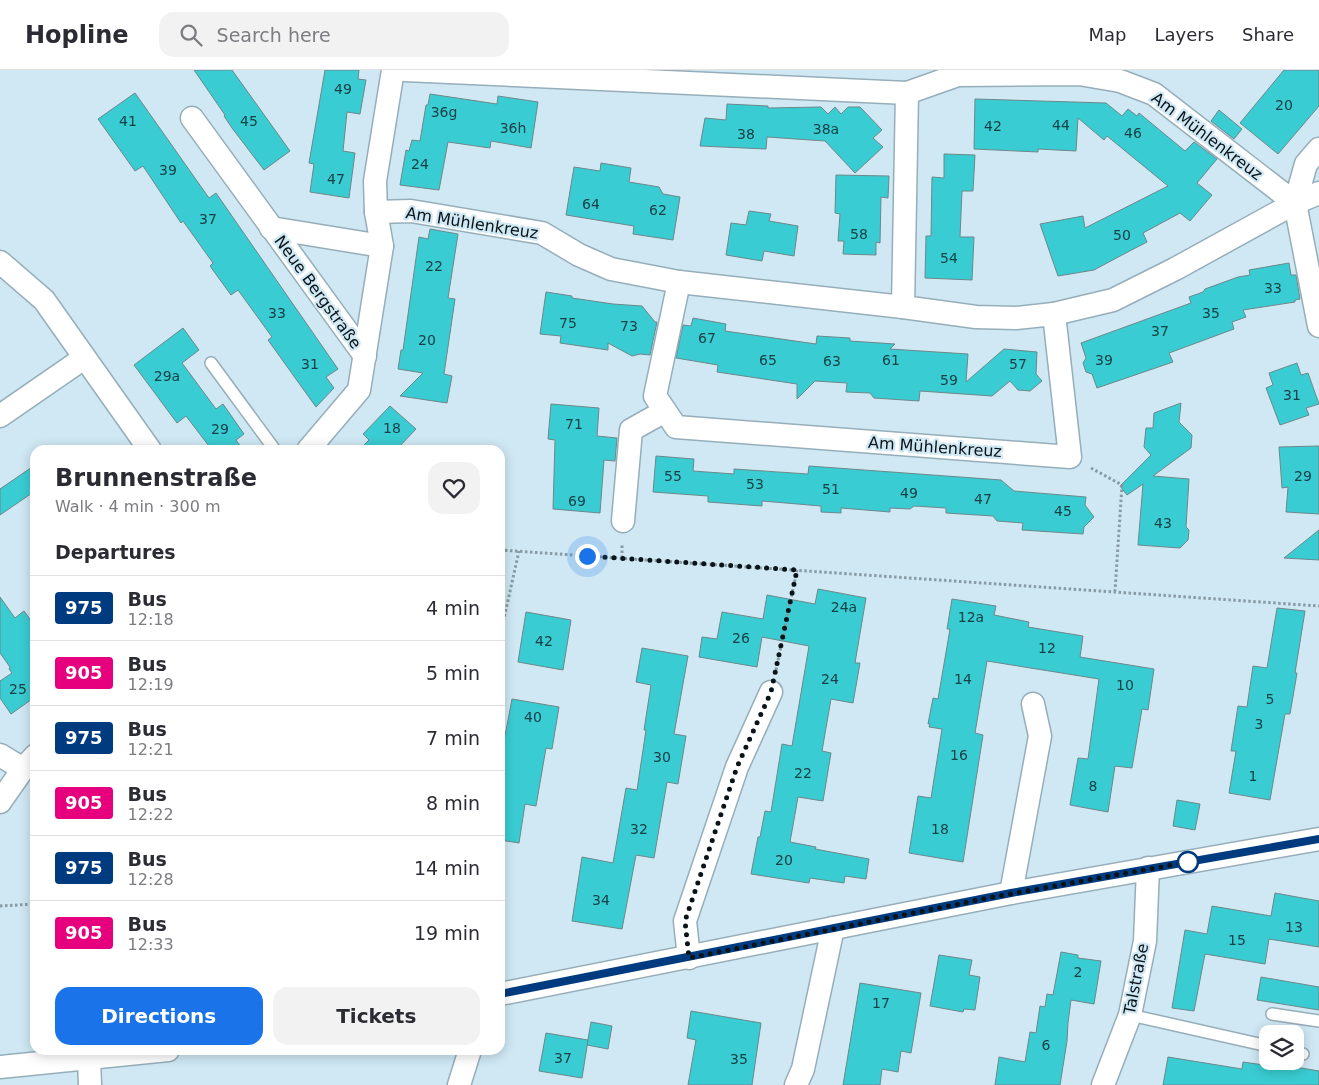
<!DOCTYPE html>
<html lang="en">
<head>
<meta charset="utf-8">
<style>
  :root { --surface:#fff; --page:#f2f2f3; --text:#2b2b33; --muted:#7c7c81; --line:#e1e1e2; --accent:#1a73e8 }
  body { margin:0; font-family:"DejaVu Sans",sans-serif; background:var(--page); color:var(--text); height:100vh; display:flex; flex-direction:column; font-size:19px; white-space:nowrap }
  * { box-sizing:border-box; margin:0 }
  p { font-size:16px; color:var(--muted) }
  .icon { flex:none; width:28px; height:28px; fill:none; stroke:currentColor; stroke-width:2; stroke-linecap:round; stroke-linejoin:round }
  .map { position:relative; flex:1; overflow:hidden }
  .side { position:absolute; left:30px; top:375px; width:475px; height:610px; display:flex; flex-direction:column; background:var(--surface); border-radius:15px; box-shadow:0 2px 12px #0003 }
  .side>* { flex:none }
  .badge { padding:0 10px; border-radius:4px; font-size:18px; line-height:32px }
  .tools { position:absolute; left:1259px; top:955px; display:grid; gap:10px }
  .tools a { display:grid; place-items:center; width:45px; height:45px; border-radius:10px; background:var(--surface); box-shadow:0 2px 12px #0003; font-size:25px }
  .you { position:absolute; width:25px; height:25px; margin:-12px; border:4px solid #fff; border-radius:50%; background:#1a73e8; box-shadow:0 0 0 8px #1a73e833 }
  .map>.badge { position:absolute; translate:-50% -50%; box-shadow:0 0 0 2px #fff }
  h2 { padding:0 25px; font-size:19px; line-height:45px }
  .round { display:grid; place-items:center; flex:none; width:52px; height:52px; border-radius:15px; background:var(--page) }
  .overview { display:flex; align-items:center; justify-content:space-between; height:85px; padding:0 25px }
  h1 { font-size:24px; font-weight:700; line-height:38px }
  .primary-button { display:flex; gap:10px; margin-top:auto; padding:10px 25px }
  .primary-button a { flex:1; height:58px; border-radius:15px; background:var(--accent); color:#fff; font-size:20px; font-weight:700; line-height:58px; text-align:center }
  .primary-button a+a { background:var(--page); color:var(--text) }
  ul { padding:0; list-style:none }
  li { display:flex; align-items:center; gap:15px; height:65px; padding:0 25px; border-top:1px solid var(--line) }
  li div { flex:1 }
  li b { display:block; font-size:19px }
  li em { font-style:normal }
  li .badge { min-width:55px; font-weight:700; text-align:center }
  header { display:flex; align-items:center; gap:30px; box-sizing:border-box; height:70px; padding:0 25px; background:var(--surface); border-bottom:1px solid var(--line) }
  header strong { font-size:24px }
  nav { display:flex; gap:28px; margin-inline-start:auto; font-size:18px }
  .search { width:350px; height:45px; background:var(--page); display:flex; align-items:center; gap:12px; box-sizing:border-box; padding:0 18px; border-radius:15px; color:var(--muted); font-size:19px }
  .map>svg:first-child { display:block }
</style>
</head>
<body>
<header>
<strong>Hopline</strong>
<div class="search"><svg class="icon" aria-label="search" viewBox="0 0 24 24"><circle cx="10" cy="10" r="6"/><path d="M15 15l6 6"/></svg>Search here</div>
<nav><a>Map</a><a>Layers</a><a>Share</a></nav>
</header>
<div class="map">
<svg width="1319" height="1015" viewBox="0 0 1319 1015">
  <rect width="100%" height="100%" fill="#cfe8f4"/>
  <!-- building -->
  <g fill="#39ccd2" stroke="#6d8889">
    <polygon points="194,0 232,0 290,81 264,100 232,58 224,46 225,45"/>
    <polygon points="325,0 359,0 358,9 366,10 360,44 347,42 343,81 355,83 349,128 310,122 314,94 309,93"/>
    <polygon points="1284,0 1319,0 1319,36 1278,84 1240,53"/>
    <polygon points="135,23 209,128 216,123 338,299 326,307 334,318 316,337 268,270 272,267 238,220 231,225 210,196 213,193 183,151 181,153 143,96 135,101 98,49"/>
    <polygon points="430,24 497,34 498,26 538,32 531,78 491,71 490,78 448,72 439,120 400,115 406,80 409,81 412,70 420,71 426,35 428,35"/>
    <polygon points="975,29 1106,33 1122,46 1128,39 1137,46 1139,43 1185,81 1194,72 1217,89 1197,113 1212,125 1190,151 1180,143 1143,163 1147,172 1122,185 1094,200 1058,206 1040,154 1083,146 1085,158 1168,116 1107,66 1104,70 1078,48 1076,81 1038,79 1038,82 974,79"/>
    <polygon points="727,34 768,36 768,38 821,37 828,44 835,37 841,44 848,37 860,37 882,60 873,68 883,77 855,103 825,71 767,67 766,79 700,76 705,48 726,50"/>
    <polygon points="1219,40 1242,59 1234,69 1211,51"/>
    <polygon points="944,84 975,85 973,121 962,121 960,167 974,167 972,210 925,208 926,166 931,166 932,107 944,108"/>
    <polygon points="601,93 631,98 629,112 659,117 663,124 680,127 673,170 633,164 634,156 566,145 574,97 600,101"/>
    <polygon points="836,105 889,106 888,128 881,127 880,173 876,172 876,185 843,184 844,171 838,171 840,144 835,143"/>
    <polygon points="749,141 771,144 769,151 798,156 794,186 764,181 762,191 726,185 731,153 746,155"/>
    <polygon points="430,159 458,164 448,228 455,229 444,304 452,306 447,333 400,326 423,303 398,299 401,280 403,280 419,167 428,169"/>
    <polygon points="1289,193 1291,205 1296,205 1300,229 1295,230 1295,232 1243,240 1246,247 1232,252 1234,259 1169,283 1173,292 1097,318 1092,304 1086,302 1083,293 1086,288 1081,273 1191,233 1189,227 1203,222 1205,219 1238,207 1250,205 1249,200"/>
    <polygon points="546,222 572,226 572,228 613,234 642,236 655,252 657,252 650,285 640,284 632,286 608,273 608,280 560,273 561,266 540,264"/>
    <polygon points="693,248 726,254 725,261 816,274 817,266 850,268 850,271 895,274 890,279 968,284 966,312 1004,279 1037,282 1036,304 1042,311 1030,321 1018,320 1010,311 992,326 920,321 919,331 874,328 870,323 846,322 847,313 815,311 797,329 797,314 717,302 718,295 676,288 683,255 691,256"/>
    <polygon points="183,258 199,280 182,293 216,339 223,334 244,364 236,370 243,380 212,380 186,346 177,353 134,295"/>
    <polygon points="1297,293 1301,305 1308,303 1319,334 1306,338 1309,345 1280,355 1266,318 1273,315 1269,303"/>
    <polygon points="1181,333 1179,352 1192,365 1191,378 1153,406 1189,409 1186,457 1189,460 1188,470 1180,478 1138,475 1143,414 1127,425 1120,416 1151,385 1144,377 1146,358 1153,358 1154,343"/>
    <polygon points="551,334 599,338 597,366 617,368 615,391 604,390 600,443 553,439 555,370 548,369"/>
    <polygon points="390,336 416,359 396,380 359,380 369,370 363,364"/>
    <polygon points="1319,376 1319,444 1286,442 1288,417 1282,418 1279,377"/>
    <polygon points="656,386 694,389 693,401 734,404 734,399 808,404 809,396 1001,410 1014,421 1086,427 1085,435 1094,447 1084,457 1083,464 1022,460 1023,453 997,451 993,446 946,443 946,438 914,436 910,439 890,438 890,442 841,438 841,443 821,442 821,436 762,431 762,436 708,432 708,426 653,422"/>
    <polygon points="35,395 35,421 0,445 0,419"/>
    <polygon points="1319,460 1319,490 1284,488"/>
    <polygon points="818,519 866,528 855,593 860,593 853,633 831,629 822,681 831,683 823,731 798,727 790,772 816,777 815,779 869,789 866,809 845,806 844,813 810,808 809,813 751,804 758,767 760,767 765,741 771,742 782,674 792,676 809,576 762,567 757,597 699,587 702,567 717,569 722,542 763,549 767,525 815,534"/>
    <polygon points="0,527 15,548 24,541 35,556 35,627 11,644 0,628 0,611 12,603 9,599 10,597 0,583"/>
    <polygon points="952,529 996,536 994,545 1029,552 1028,557 1083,566 1080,587 1154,599 1148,640 1142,639 1132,698 1115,696 1108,742 1070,735 1078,688 1088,689 1099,609 987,591 975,663 983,665 963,792 909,783 918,726 931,728 942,659 929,657 930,654 928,654 933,628 938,629 950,559 947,559"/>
    <polygon points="1277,538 1305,541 1295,603 1297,603 1290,644 1285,644 1270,730 1229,723 1236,681 1231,681 1238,636 1247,637 1253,596 1267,598"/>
    <polygon points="526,542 571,550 563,600 518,592"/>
    <polygon points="642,578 688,586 674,664 686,666 678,714 667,712 654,788 636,785 622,859 572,851 582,787 613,793 626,718 637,720 646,660 644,660 651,615 636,612"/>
    <polygon points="512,629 559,637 552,679 546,678 536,736 525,734 519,773 500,770 500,670 504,671"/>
    <polygon points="1177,730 1200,734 1195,760 1173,756"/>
    <polygon points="1275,823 1319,831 1319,877 1269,869 1265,894 1205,884 1194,941 1172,938 1185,860 1207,864 1212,836 1271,846"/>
    <polygon points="1061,882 1078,885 1078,888 1101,891 1094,934 1071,930 1068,953 1067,971 1060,1015 995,1015 999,987 1025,992 1030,962 1036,963 1040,936 1045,937 1047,924 1053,925"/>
    <polygon points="939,885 972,890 969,905 980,907 975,940 964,939 963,942 930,936"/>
    <polygon points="1261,907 1319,917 1319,940 1257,930"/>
    <polygon points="860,913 921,923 911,983 901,981 898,1002 882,999 880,1015 843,1015"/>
    <polygon points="691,941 761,953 752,1015 688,1015 696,970 687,968"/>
    <polygon points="591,952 612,956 608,979 587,975"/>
    <polygon points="546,963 588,970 582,1008 539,1001"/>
    <polygon points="1168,987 1242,999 1243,992 1271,996 1272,993 1319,1001 1319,1015 1163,1015"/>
  </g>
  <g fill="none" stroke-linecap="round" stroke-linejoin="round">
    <!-- lane casing -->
    <g stroke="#96aeb9" stroke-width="14">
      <g id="lane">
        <polyline points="211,293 275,380"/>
        <polyline points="1272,944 1319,951"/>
        <polyline points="1130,945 1268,976"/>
        <polyline points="1295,982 1303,984"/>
      </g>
    </g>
    <!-- street casing -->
    <g stroke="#96aeb9" stroke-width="25">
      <g id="street">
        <polyline points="405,0 907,23"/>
        <polyline points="192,48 365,286"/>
        <polyline points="1295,133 1306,94 1319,79"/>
        <polyline points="376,142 411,141 542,163 579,185 611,199 679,212 903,237"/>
        <polyline points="271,158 382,176"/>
        <polyline points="0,192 44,230 150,380"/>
        <polyline points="679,212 655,326 676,357 1070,387 1054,244 1016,248 976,247 903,237 907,23 958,5 1079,4 1120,11 1154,24 1295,133 1319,123"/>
        <polyline points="1054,244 1113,230 1175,199 1295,133 1319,256"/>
        <polyline points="0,346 84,288"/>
        <polyline points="308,380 359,320 382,176 376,142 375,111 393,0"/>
        <polyline points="623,451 631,360 665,341"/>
        <polyline points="0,685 23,699"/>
        <polyline points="0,732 23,699 35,686"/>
        <polyline points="1011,823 1040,666 1033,634"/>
        <polyline points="689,888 685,851 737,697 771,622"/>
        <polyline points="500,924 1011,823 1319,769"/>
        <polyline points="89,989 90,1015"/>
        <polyline points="0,997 168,980"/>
        <polyline points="459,1015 470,980"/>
        <polyline points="796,1015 803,999 833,858"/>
        <polyline points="1103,1015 1130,945 1145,871 1148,798"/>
      </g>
    </g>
    <!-- path -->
    <g stroke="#889ba4" stroke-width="3" stroke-dasharray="2.5 2.5" stroke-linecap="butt">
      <polyline points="1091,398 1122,415 1115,521"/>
      <polyline points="500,480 1319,536"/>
      <polyline points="622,488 622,474"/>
      <polyline points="500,566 519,481"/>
      <polyline points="776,600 797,500"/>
      <polyline points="0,836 35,834"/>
    </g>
    <!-- lane -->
    <use href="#lane" stroke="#fff" stroke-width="11"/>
    <!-- street -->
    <use href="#street" stroke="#fff" stroke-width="22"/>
  </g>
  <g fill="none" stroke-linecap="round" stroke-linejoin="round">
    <!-- line casing -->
    <g stroke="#fff" stroke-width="11">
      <polyline id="line" points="500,924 1011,823 1319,769"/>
    </g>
    <!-- line -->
    <use href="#line" stroke="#003b80" stroke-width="8"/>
    <!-- walk -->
    <polyline stroke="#0a1317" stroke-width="5" stroke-dasharray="0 9" points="587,486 797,500 771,622 737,697 685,851 689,888 993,827 1194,791 1188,792"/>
  </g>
  <!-- markers -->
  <circle fill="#fff" stroke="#003b80" stroke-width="2.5" cx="1188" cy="792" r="10"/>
  <g text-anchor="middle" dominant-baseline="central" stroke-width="4.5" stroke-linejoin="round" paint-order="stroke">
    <!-- number labels -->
    <g font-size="14" fill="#164146">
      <text x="343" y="19">49</text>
      <text x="1284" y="35">20</text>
      <text x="444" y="42">36g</text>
      <text x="128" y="51">41</text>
      <text x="249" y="51">45</text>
      <text x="1061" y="55">44</text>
      <text x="993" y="56">42</text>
      <text x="513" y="58">36h</text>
      <text x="826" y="59">38a</text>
      <text x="1133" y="63">46</text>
      <text x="746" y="64">38</text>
      <text x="420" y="94">24</text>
      <text x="168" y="100">39</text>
      <text x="336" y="109">47</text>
      <text x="591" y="134">64</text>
      <text x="658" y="140">62</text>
      <text x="208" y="149">37</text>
      <text x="859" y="164">58</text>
      <text x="1122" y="165">50</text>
      <text x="949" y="188">54</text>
      <text x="434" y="196">22</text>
      <text x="1273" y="218">33</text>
      <text x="277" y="243">33</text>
      <text x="1211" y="243">35</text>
      <text x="568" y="253">75</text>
      <text x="629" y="256">73</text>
      <text x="1160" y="261">37</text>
      <text x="707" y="268">67</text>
      <text x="427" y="270">20</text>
      <text x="768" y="290">65</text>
      <text x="891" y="290">61</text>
      <text x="1104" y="290">39</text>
      <text x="832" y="291">63</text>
      <text x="310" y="294">31</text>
      <text x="1018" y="294">57</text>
      <text x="167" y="306">29a</text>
      <text x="949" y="310">59</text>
      <text x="1292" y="325">31</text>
      <text x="574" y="354">71</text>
      <text x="392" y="358">18</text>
      <text x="220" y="359">29</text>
      <text x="673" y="406">55</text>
      <text x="1303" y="406">29</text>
      <text x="755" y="414">53</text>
      <text x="831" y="419">51</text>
      <text x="909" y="423">49</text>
      <text x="983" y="429">47</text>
      <text x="577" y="431">69</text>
      <text x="1063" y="441">45</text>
      <text x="1163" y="453">43</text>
      <text x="844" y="537">24a</text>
      <text x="971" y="547">12a</text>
      <text x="741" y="568">26</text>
      <text x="544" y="571">42</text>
      <text x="1047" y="578">12</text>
      <text x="830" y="609">24</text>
      <text x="963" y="609">14</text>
      <text x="1125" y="615">10</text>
      <text x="18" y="619">25</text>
      <text x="1270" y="629">5</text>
      <text x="533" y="647">40</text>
      <text x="1259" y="654">3</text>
      <text x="959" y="685">16</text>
      <text x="662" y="687">30</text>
      <text x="803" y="703">22</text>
      <text x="1253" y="706">1</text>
      <text x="1093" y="716">8</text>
      <text x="639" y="759">32</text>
      <text x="940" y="759">18</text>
      <text x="784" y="790">20</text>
      <text x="601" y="830">34</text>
      <text x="1294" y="857">13</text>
      <text x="1237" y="870">15</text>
      <text x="1078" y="902">2</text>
      <text x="881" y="933">17</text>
      <text x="1046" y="975">6</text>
      <text x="563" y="988">37</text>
      <text x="739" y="989">35</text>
    </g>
    <!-- street labels -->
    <g font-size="16" fill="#0a1317" stroke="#cfe8f4">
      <text transform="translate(1207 66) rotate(37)">Am Mühlenkreuz</text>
      <text transform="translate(472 153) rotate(9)">Am Mühlenkreuz</text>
      <text transform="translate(318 222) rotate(54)">Neue Bergstraße</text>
      <text transform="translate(935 377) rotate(4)">Am Mühlenkreuz</text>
      <text transform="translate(1136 909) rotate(-79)">Talstraße</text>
    </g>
  </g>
</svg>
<div class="tools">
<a><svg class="icon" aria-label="layers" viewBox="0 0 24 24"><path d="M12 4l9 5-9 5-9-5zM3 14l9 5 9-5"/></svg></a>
</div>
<div class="you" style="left:587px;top:486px"></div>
<section class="side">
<div class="overview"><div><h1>Brunnenstraße</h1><p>Walk · 4 min · 300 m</p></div><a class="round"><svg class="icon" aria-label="heart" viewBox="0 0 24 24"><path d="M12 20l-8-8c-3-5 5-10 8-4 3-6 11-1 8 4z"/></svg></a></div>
<h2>Departures</h2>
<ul>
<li><span class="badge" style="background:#003b80;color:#fff">975</span><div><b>Bus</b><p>12:18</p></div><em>4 min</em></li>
<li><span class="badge" style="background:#e6007e;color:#fff">905</span><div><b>Bus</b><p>12:19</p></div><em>5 min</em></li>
<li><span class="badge" style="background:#003b80;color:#fff">975</span><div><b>Bus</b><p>12:21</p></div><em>7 min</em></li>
<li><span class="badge" style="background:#e6007e;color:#fff">905</span><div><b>Bus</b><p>12:22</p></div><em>8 min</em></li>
<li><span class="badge" style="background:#003b80;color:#fff">975</span><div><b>Bus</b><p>12:28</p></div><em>14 min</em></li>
<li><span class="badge" style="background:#e6007e;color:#fff">905</span><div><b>Bus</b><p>12:33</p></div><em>19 min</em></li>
</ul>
<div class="primary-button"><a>Directions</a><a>Tickets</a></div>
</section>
</div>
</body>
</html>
